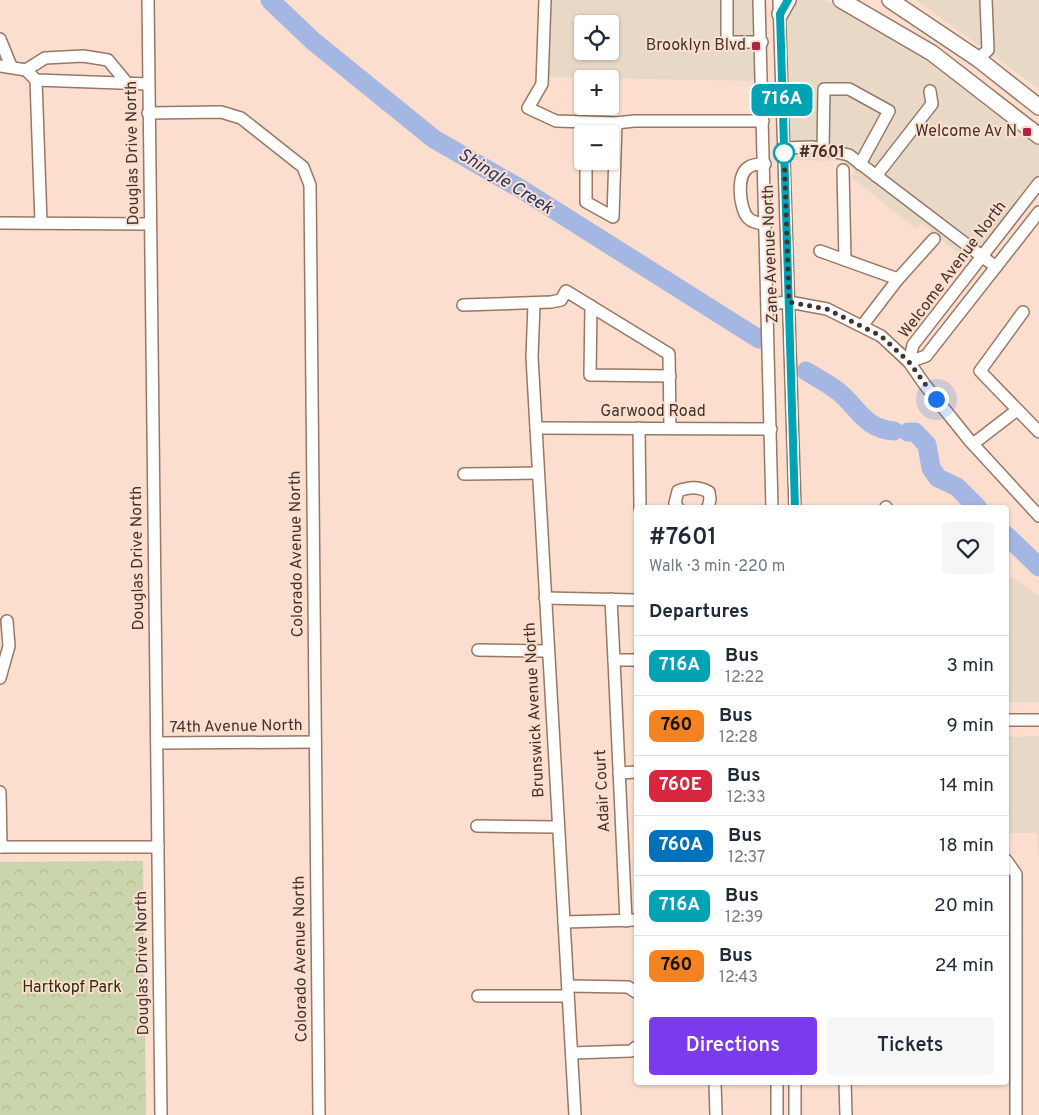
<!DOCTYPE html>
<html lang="en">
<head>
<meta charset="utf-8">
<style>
  :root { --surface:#fff; --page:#f6f6f7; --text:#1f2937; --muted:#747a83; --line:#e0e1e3; --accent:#7c3aed }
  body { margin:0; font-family:Overpass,sans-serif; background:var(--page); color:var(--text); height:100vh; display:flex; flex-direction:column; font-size:19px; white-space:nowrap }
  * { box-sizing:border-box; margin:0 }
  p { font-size:16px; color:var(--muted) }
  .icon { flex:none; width:28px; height:28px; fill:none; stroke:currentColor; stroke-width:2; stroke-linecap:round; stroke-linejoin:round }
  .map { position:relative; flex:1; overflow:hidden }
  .sheet { position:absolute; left:634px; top:505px; width:375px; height:580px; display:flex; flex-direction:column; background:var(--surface); border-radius:5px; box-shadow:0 1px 4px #0004 }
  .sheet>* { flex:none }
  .badge { padding:0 10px; border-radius:8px; font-size:18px; line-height:32px }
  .fabs { position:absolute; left:574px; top:15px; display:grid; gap:10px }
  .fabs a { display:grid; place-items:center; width:45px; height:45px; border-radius:5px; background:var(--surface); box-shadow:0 1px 4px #0004; font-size:25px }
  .you { position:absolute; width:25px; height:25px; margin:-12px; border:4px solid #fff; border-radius:50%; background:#1a73e8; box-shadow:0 0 0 8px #1a73e833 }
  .map>.badge { position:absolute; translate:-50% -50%; box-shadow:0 0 0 2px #fff }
  h2 { padding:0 15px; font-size:19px; line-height:45px }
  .round { display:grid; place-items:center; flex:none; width:52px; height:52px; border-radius:5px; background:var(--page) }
  .headline { display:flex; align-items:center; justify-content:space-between; height:85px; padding:0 15px }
  h1 { font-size:24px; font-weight:600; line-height:38px }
  .button { display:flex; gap:10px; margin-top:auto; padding:10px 15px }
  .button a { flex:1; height:58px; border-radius:5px; background:var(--accent); color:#fff; font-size:20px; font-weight:600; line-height:58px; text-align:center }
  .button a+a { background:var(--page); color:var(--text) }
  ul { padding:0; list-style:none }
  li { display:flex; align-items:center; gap:15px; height:60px; padding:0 15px; border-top:1px solid var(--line) }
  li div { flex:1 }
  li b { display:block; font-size:19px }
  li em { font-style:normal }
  li .badge { min-width:55px; font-weight:700; text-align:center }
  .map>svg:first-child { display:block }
</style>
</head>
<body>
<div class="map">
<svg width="1039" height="1115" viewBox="0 0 1039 1115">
  <defs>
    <pattern id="park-crowns" width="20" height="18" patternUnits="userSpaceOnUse" patternTransform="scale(1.25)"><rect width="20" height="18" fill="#cbd5ab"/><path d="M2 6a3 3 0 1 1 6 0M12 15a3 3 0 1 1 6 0" fill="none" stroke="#b0b793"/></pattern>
  </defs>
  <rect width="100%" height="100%" fill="#fcdece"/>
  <!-- commercial -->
  <g fill="#e7d9c6" fill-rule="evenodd">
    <path d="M552 0H753L754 81 547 77ZM582 24H610V51H582Z"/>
    <polygon points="796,0 825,0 937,65 1039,144 1039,178 1035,178 969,262 921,223 916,229 851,177 855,171 842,161 789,160 786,15 789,7"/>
    <polygon points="916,0 1039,0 1039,89"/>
    <polygon points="1006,578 1014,578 1039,596 1039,702 1006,702"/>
    <polygon points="1039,736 1039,855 1038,855 1037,833 1006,833 1006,737"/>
  </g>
  <!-- park -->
  <polygon fill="url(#park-crowns)" points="143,861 146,1115 0,1115 0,862"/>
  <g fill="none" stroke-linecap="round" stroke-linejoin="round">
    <!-- river -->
    <g stroke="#a3b7e2" stroke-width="19">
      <polyline points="270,0 313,41 434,139 521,189 759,339"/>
      <path d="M806 371C817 378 829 384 839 392 859 409 865 429 894 431"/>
      <polyline points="908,432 915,432 927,445 931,468 938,478 957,487 978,508"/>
      <polyline points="1006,535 1039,567"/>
    </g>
    <!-- minor casing -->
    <g stroke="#987765" stroke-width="14">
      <g id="minor">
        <polyline points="148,0 161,1115"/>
        <polyline points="545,0 542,84 528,108 556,121 616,123 613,217 586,202 586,161"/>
        <polyline points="727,0 727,42 762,42"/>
        <polyline points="759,0 772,508"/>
        <polyline points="779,0 795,508"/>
        <polyline points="0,39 11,66"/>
        <polyline points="978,59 988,50 986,0"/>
        <polyline points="0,66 26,70 36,80 148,84"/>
        <polyline points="26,70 45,58 83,56 108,60 127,83"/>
        <polyline points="36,80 41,223"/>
        <polyline points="148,113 221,112 241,118 303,167 310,185 319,1115"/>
        <polyline points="616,123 634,121 763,121"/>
        <polyline points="784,148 813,147 849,155 996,267"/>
        <polyline points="823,149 824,89 849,89 889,111 860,164"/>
        <path d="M765 164C760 164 753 164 749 167 736 174 739 208 748 218 753 223 759 223 766 224"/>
        <polyline points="843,170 845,260"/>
        <polyline points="876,176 932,104 930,91"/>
        <polyline points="0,223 150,224"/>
        <polyline points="820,251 898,279"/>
        <polyline points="534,304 532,357 575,1115"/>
        <polyline points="768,304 789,302 827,309 881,336 909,362 925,385 970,441 1039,516"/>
        <polyline points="463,305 551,302 561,300 566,291 669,354 670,428"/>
        <polyline points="591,306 590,375 670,376"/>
        <polyline points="1023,312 980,371 1039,432"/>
        <polyline points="862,326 898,279 934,239"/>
        <polyline points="909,362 913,345 1039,183"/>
        <polyline points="909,362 926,356 1039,212"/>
        <polyline points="536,428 771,429"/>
        <polyline points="639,428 640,508"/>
        <polyline points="973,444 1017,410"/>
        <polyline points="464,474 538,473"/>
        <path d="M678 508 675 503 678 491C689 487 698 486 709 492L710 499 708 508"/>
        <polyline points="886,508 886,507"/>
        <polyline points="545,598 636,600"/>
        <polyline points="611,599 614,660 636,660"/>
        <polyline points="478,650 548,651"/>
        <polyline points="614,660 626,921"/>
        <polyline points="0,678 9,646 7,621"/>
        <polyline points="1006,720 1039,720"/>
        <polyline points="157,743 315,742"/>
        <polyline points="619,773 636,772"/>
        <polyline points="0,792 1,847"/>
        <polyline points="477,826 558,827"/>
        <polyline points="0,847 158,847"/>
        <polyline points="1006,860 1016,874 1016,1115"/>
        <polyline points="564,922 636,920"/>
        <polyline points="568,986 628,987 636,992"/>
        <polyline points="478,996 568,996"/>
        <polyline points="572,1053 631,1051 636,1047"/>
        <polyline points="715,1082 716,1115"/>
        <polyline points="777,1082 777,1115"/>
        <polyline points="795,1082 795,1115"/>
        <polyline points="845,1082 846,1115"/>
      </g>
    </g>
    <!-- major casing -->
    <g stroke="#987765" stroke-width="18">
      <g id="major">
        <polyline points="841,0 932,53 1039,136"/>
        <polyline points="890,0 978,59 1039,107"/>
        <polyline points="780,14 788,0"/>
      </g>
    </g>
    <!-- minor -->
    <use href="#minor" stroke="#fff" stroke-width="11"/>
    <!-- major -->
    <use href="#major" stroke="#fff" stroke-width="15"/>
  </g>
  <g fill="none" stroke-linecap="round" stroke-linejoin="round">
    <!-- line casing -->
    <g stroke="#fff" stroke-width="11">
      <polyline id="line" points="788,0 780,14 795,508"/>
    </g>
    <!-- line -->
    <use href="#line" stroke="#00a3b4" stroke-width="8"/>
    <!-- walk -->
    <polyline stroke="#42342c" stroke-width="5" stroke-dasharray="0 9" points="784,153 784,148 789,302 827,309 881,336 909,362 936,399"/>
  </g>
  <!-- markers -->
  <g fill="#b22043" stroke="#fcdece" stroke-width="2">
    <rect x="751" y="41" width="10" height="10" rx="2.5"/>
    <rect x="1022" y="127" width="10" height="10" rx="2.5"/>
  </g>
  <circle fill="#fff" stroke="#00a3b4" stroke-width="2.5" cx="784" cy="153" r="10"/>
  <g text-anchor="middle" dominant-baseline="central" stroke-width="4" stroke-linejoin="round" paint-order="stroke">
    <!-- poi labels -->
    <g font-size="16" fill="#42342c" stroke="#fcdece" text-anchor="end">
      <text x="746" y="46">Brooklyn Blvd</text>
      <text x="1017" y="132">Welcome Av N</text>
    </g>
    <!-- street labels -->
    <g font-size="16" fill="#42342c" stroke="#fcdece">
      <text transform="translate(133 153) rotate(-91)">Douglas Drive North</text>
      <text transform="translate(771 254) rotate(-92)">Zane Avenue North</text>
      <text transform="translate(953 270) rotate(-53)">Welcome Avenue North</text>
      <text x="653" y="412">Garwood Road</text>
      <text transform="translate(297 554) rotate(-91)">Colorado Avenue North</text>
      <text transform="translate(138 558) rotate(-91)">Douglas Drive North</text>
      <text transform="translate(535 710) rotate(-93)">Brunswick Avenue North</text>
      <text transform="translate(236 727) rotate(-1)">74th Avenue North</text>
      <text transform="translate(603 791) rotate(-93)">Adair Court</text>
      <text transform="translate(301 959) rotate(-91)">Colorado Avenue North</text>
      <text transform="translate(143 963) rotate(-91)">Douglas Drive North</text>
    </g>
    <!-- stop labels -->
    <g font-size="16" font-weight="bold" fill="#42342c" stroke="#fcdece" text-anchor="start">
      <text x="799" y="153">#7601</text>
    </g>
    <!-- park labels -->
    <g font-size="16" fill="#2b310d" stroke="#fcdece">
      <text x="72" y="988">Hartkopf Park</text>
    </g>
    <!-- water labels -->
    <g font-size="18" font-style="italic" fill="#21386c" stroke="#fcdece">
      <text transform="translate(505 182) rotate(32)">Shingle Creek</text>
    </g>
  </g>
</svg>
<div class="fabs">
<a><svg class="icon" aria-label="locate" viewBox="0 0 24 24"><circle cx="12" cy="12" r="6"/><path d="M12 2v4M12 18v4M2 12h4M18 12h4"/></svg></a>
<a>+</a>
<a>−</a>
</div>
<div class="you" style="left:936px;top:399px"></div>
<b class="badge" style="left:782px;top:100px;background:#00a3b4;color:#fff">716A</b>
<section class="sheet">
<div class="headline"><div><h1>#7601</h1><p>Walk · 3 min · 220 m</p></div><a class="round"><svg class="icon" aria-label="heart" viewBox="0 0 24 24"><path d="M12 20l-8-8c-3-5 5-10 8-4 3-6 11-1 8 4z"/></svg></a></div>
<h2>Departures</h2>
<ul>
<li><span class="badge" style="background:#00a3b4;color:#fff">716A</span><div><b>Bus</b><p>12:22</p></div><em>3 min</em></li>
<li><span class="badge" style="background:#f58220;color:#111">760</span><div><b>Bus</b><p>12:28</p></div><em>9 min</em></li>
<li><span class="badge" style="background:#d7263d;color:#fff">760E</span><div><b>Bus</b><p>12:33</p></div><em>14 min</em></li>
<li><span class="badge" style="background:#0072bc;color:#fff">760A</span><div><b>Bus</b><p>12:37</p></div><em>18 min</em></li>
<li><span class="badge" style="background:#00a3b4;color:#fff">716A</span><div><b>Bus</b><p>12:39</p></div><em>20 min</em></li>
<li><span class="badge" style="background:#f58220;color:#111">760</span><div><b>Bus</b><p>12:43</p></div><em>24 min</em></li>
</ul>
<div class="button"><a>Directions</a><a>Tickets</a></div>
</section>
</div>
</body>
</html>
